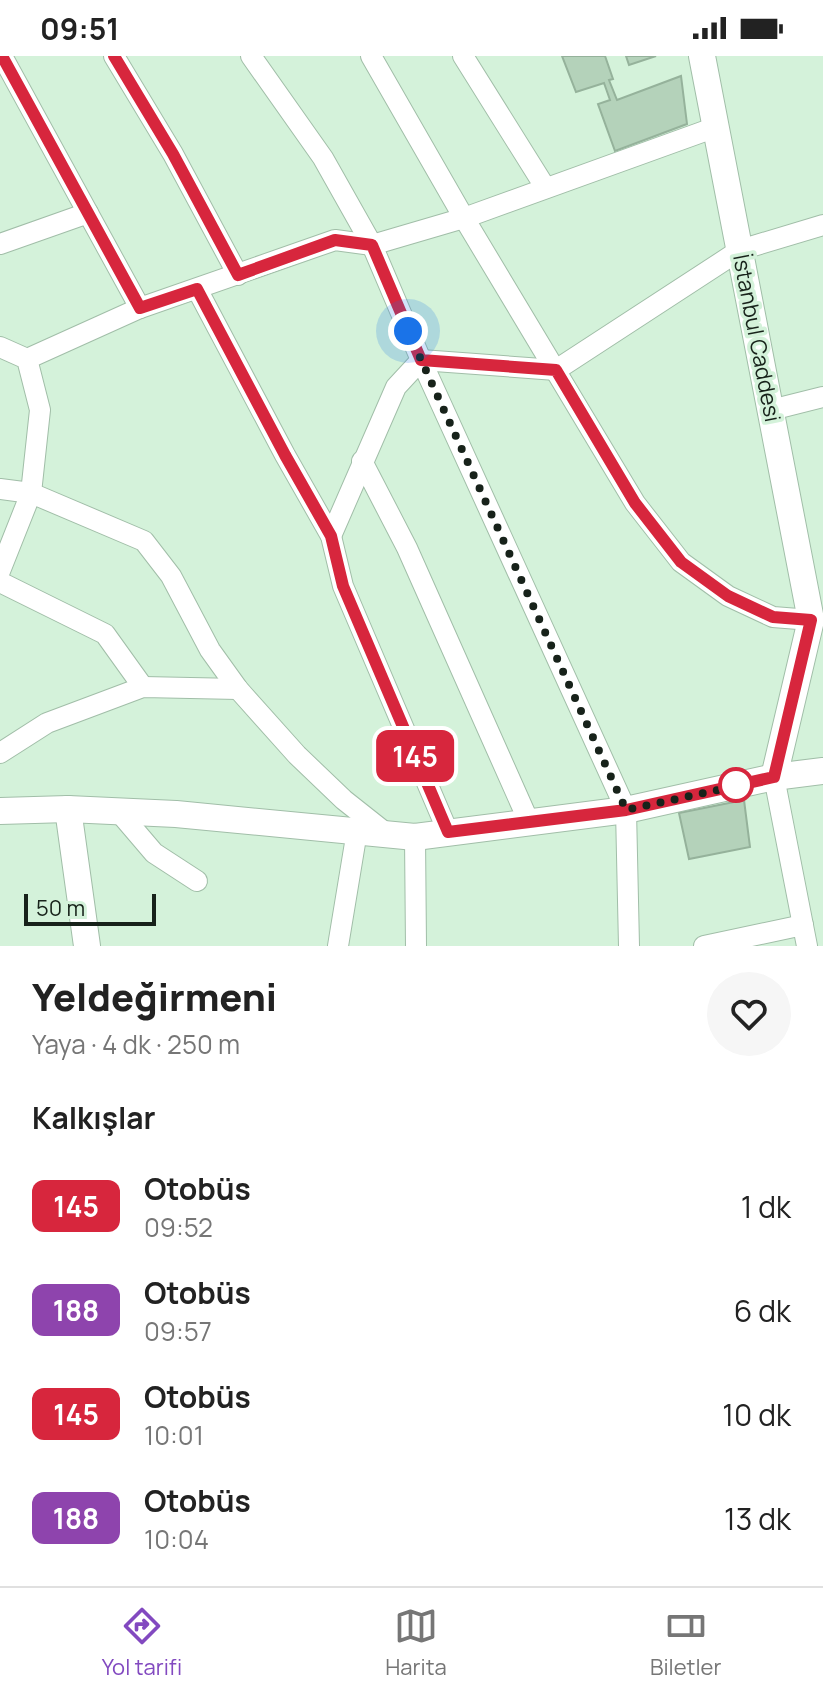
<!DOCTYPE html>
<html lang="tr">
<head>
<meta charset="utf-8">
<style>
  :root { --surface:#fff; --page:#f6f6f6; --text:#222; --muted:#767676; --line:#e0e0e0; --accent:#8249c0 }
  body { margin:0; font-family:Manrope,sans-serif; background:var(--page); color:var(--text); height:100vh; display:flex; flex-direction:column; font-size:30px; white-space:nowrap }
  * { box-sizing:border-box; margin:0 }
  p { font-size:26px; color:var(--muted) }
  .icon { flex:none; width:44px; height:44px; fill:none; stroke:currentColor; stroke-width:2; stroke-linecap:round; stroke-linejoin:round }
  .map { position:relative; height:890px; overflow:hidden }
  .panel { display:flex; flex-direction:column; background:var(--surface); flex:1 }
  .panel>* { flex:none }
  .badge { padding:0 16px; border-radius:12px; font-size:28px; line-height:52px }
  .scale { position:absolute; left:24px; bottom:20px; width:132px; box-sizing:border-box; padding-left:8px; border:4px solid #17221a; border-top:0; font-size:22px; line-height:28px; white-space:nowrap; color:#17221a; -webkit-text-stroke:6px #d4f2da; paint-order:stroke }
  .you { position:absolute; width:40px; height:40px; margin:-20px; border:6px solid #fff; border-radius:50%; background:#1a73e8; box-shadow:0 0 0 12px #1a73e833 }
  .map>.badge { position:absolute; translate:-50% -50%; box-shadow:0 0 0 4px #fff }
  h2 { padding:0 32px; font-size:30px; line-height:72px }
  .round { display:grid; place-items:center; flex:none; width:84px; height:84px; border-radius:42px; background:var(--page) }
  .overview { display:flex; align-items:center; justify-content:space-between; height:136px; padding:0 32px }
  h1 { font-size:38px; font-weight:800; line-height:60px }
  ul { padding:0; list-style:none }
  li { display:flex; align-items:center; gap:24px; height:104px; padding:0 32px }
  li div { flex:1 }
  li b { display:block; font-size:30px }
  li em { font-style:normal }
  li .badge { min-width:88px; font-weight:700; text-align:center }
  .status { display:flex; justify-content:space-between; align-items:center; height:56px; padding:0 40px; background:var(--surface); direction:ltr }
  .status svg { height:22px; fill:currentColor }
  .dock { display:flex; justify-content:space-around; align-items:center; height:112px; border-top:2px solid var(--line); background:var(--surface); font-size:22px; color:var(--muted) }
  .dock a { display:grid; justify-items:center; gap:4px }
  .dock .on { color:var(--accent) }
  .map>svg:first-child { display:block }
</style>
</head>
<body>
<div class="status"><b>09:51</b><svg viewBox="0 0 49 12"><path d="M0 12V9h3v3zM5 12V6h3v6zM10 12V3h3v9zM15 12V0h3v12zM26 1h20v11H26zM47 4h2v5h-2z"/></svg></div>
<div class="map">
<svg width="823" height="890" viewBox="0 0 823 890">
  <rect width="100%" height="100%" fill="#d4f2da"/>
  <!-- building -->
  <g fill="#b4d2ba" stroke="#95b29b" stroke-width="2">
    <polygon points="562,0 605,0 613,23 609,24 617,44 681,20 687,68 615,95 598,48 610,44 604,27 576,36"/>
    <polygon points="626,0 656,0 629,9"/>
    <polygon points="744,744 750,791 689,803 679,757"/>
  </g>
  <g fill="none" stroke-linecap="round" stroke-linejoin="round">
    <!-- minor casing -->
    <g stroke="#a1bea8" stroke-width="22">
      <g id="minor">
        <polyline points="2,0 140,252"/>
        <polyline points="114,0 173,98 238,219"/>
        <polyline points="251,0 323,102 372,189 421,304 626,754 629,890"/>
        <polyline points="371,0 464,162 635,447 681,506 728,540 773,561 811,564"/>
        <polyline points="463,0 545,131"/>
        <polyline points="0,188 88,157"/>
        <polyline points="197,233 285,399 331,480 343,530 448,776"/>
        <polyline points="0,291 27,303 40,354 31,437 0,515"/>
        <polyline points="27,303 140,252 335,184 372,189 464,162 716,71"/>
        <polyline points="771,354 823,341"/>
        <polyline points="362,405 407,492 529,766"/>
        <polyline points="0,433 31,437 144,485 171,520 210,594 238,633 297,699 344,744 387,778"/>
        <polyline points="331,480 396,331 421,304 556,314 740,194 823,169"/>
        <polyline points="0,526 105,578 143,631"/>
        <polyline points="0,697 47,667 143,631 238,633"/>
        <polyline points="774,721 807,890"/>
        <polyline points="119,756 154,797 197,825"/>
        <polyline points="415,781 416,890"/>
        <polyline points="338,890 357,775"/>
        <polyline points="704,890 803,869"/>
      </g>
    </g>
    <!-- tertiary casing -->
    <g stroke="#a1bea8" stroke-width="28">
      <g id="tertiary">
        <polyline points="702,0 811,564 774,721"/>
        <polyline points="68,753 87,890"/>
        <polyline points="0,755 68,753 176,758 415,781 626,754 774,721 823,715"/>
      </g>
    </g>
    <!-- minor -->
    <use href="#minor" stroke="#fff" stroke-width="20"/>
    <!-- tertiary -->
    <use href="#tertiary" stroke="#fff" stroke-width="26"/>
  </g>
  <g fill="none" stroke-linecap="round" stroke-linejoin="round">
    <!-- line casing -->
    <g stroke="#fff" stroke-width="18">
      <polyline id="line" points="2,0 140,252 197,233 285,399 331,480 343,530 448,776 626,754 774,721 811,564 773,561 728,540 681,506 635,447 556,314 421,304 372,189 335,184 238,219 173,98 114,0"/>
    </g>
    <!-- line -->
    <use href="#line" stroke="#d7263d" stroke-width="12"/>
    <!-- walk -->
    <polyline stroke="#17221a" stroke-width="8" stroke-dasharray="0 14.4" points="408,275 626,754 745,728 736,729"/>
  </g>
  <!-- markers -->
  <circle fill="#fff" stroke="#d7263d" stroke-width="4" cx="736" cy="729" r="16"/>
  <g text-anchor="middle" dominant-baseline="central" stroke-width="7" stroke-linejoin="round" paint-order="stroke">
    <!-- street labels -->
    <g font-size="22" fill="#17221a" stroke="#d4f2da">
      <text transform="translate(757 282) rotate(79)">İstanbul Caddesi</text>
    </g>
  </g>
</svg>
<div class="scale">50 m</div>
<div class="you" style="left:408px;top:275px"></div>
<b class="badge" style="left:415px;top:700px;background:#d7263d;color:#fff">145</b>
</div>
<section class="panel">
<div class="overview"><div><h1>Yeldeğirmeni</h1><p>Yaya · 4 dk · 250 m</p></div><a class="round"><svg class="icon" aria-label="heart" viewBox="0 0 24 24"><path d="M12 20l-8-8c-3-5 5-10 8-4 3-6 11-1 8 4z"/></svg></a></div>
<h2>Kalkışlar</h2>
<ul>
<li><span class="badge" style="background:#d7263d;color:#fff">145</span><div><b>Otobüs</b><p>09:52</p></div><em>1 dk</em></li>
<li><span class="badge" style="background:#8e44ad;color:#fff">188</span><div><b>Otobüs</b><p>09:57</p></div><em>6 dk</em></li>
<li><span class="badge" style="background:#d7263d;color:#fff">145</span><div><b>Otobüs</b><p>10:01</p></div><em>10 dk</em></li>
<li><span class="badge" style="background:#8e44ad;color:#fff">188</span><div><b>Otobüs</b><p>10:04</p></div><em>13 dk</em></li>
</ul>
</section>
<nav class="dock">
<a class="on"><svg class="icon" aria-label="directions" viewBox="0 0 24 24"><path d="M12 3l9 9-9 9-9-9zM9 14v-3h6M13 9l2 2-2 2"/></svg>Yol tarifi</a>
<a><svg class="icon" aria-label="map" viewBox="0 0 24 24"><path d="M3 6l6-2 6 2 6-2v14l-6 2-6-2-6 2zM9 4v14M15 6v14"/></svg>Harita</a>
<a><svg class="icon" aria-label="tickets" viewBox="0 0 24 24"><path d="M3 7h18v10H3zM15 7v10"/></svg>Biletler</a>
</nav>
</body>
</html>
